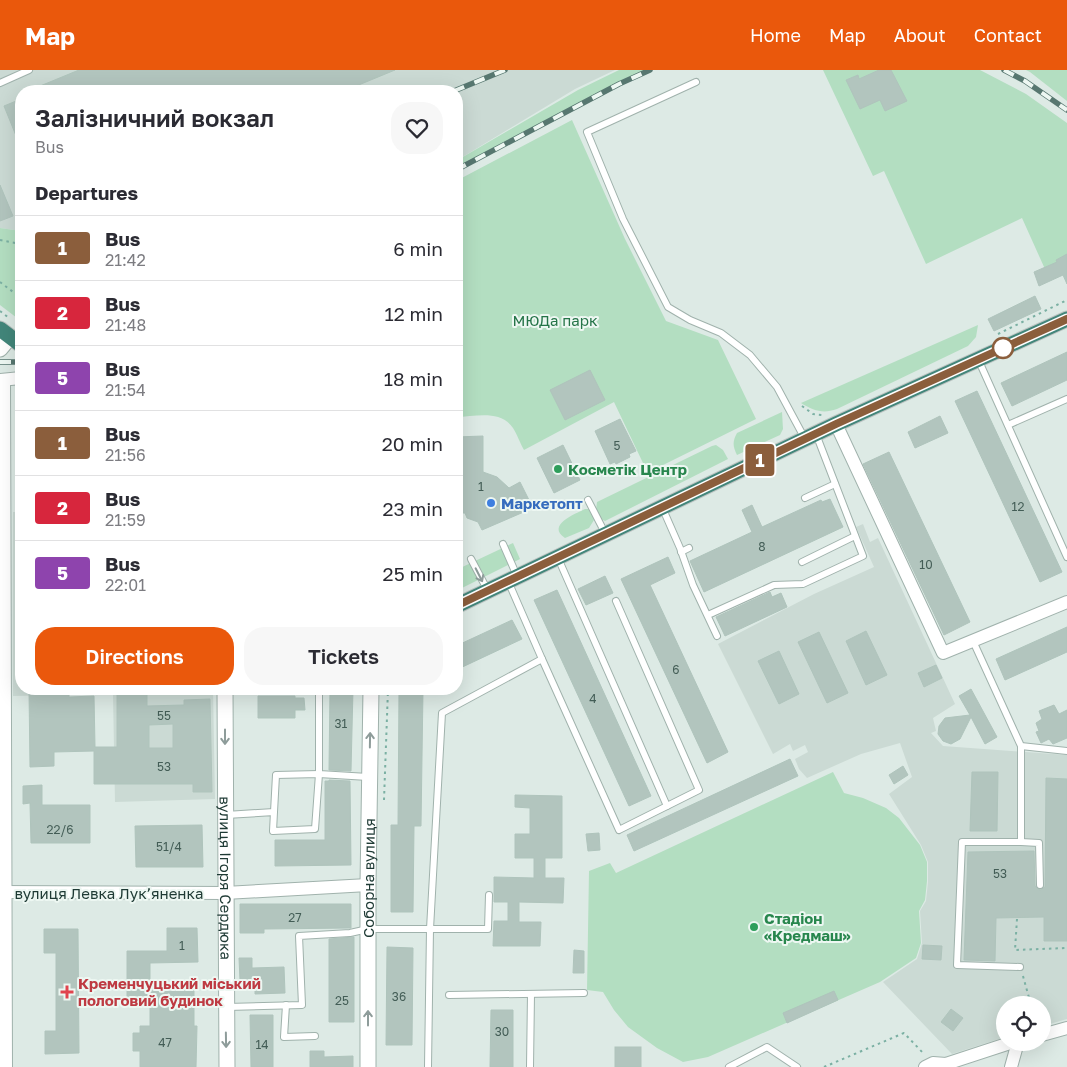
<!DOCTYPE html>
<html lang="en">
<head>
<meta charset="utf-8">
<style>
  :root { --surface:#fff; --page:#f7f7f7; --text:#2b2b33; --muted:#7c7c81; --line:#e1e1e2; --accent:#ea580c }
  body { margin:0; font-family:"Golos Text",sans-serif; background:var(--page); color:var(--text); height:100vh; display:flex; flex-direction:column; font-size:19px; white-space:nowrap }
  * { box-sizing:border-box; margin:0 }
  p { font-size:16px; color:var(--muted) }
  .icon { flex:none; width:28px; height:28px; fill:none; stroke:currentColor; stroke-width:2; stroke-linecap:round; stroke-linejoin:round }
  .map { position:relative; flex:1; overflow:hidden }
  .panel { position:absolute; left:15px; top:15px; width:448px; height:610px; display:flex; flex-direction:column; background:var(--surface); border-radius:20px; box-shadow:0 5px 20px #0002 }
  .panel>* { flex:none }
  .badge { padding:0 10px; border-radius:4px; font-size:18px; line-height:32px }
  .buttons { position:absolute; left:996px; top:926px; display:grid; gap:10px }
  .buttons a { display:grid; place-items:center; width:55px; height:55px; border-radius:50%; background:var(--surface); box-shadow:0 5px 20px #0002; font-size:25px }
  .map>.badge { position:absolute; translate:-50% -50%; box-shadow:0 0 0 2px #fff }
  h2 { padding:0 20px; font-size:19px; line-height:45px }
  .round { display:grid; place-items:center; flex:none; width:52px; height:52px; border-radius:20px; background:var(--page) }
  .summary { display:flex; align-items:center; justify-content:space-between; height:85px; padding:0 20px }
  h1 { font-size:24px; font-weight:600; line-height:38px }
  .button { display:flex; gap:10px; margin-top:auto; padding:10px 20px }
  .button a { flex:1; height:58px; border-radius:20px; background:var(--accent); color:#fff; font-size:20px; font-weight:600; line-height:58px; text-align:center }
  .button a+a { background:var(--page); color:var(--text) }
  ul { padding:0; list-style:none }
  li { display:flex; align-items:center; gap:15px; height:65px; padding:0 20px; border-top:1px solid var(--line) }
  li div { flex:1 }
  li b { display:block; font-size:19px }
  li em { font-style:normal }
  li .badge { min-width:55px; font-weight:700; text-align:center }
  header { display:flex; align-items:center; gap:30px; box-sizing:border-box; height:70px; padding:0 25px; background:var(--accent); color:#fff }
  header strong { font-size:24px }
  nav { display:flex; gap:28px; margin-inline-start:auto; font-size:18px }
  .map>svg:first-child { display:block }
</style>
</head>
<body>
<header>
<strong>Map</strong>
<nav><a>Home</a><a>Map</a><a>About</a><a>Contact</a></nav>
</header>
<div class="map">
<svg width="1067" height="997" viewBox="0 0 1067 997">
  <rect width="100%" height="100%" fill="#ddeae5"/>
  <!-- built -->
  <g fill="#cbdad4">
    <polygon points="0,0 615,0 575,19 456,91 456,21 21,21 21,161 0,158"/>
    <polygon points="13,442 21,442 21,619 213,619 215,729 115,732 113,624 13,626"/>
    <polygon points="863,454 870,472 878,468 955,634 933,648 936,661 931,663 943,676 1067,685 1067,949 1043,956 1042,935 1005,935 1005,967 952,984 883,912 917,889 922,873 920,841 926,831 928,812 928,792 921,775 889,724 912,707 900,673 861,684 807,708 799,699 795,689 808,682 805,675 793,681 790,674 773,684 718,574 814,524 874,497 856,457"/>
  </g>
  <!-- green -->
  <g fill="#b3dec1">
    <polygon points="619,0 648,0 544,52 456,98 456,91 578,20"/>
    <polygon points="823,0 980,0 1026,24 1067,53 1067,200 1049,208 1022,148 926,194 884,101 873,106"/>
    <polygon points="1026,0 1067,0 1067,31 1030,2"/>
    <path d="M572 50 625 169 666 251 718 270 756 349 657 398H649L643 393 614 332 524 380C520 373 517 364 513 358 500 339 475 347 456 347V111Z"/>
    <polygon points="0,158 21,161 21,251 0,235"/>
    <path d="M978 255 976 267 968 276 837 339C823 344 814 341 801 333Z"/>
    <path d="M782 342 783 359 780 365 737 385C733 377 732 372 737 363Z"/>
    <polygon points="716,375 723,380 728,389 605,451 599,448 596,440 597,432 712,376"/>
    <path d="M585 439H590L594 450 589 458 565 468C546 455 575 444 585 439Z"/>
    <polygon points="513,473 520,489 456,521 456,500"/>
    <polygon points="833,702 844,723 863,728 886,738 899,748 920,775 927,792 927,811 925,830 919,841 921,873 916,888 880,912 708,987 683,992 657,978 628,957 614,940 603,922 587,920 589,801 610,793 616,803"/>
  </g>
  <!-- building -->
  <g fill="#b2c5be" stroke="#afc4bc" fill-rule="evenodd">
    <polygon points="79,0 395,0 344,21 28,21"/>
    <polygon points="879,0 891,0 907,31 885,41 880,30 860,39 846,10 858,5 859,9"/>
    <polygon points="21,29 21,78 4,36"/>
    <polygon points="0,115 13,146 0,151"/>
    <polygon points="1067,184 1067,214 1063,205 1039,216 1034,202 1057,192 1056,190"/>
    <polygon points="1035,226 1041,239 994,261 988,249"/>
    <polygon points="1067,282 1067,310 1012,336 1001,313"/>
    <polygon points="590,300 605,330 565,350 550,320"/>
    <polygon points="977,321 1062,502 1040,512 955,331"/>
    <polygon points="940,346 948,363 915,378 908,362"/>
    <polygon points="620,349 636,381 629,384 630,387 616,394 615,392 610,394 595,361"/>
    <polygon points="483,366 483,402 497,407 509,418 520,412 533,438 482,460 478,452 467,448 465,443 456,443 456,367"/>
    <polygon points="563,375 580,410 554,423 537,388"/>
    <polygon points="889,382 970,552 944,565 863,394"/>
    <polygon points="830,429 843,457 704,522 690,491 752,462 742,440 752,435 762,457 821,430 822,432"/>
    <polygon points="668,487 675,503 650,515 728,682 707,693 621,509"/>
    <polygon points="605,506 613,523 586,535 578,519"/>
    <polygon points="557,520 651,726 629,736 534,530"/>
    <polygon points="770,522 772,527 781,523 787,537 725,566 716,547"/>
    <polygon points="512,550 522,569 456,600 456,576"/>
    <polygon points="1067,557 1067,582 1005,610 996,589"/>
    <polygon points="866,561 887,605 866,615 846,571"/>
    <polygon points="819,562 848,623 827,633 798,572"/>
    <polygon points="779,581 799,624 779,634 758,591"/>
    <polygon points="936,595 942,608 924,617 918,603"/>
    <path d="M29 619H69V627L94 626 95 677H117V619H147V636L184 635V630L210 629 212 722H193V714H94V681L54 682V696L30 697ZM173 654V678H149V655Z"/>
    <polygon points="330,619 353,619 351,701 329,700"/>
    <polygon points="399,619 423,619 421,756 414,756 413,842 391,842 391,755 398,755"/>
    <polygon points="971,619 997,667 985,674 971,647 960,669 951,674 943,671 938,664 939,656 945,648 970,645 959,626"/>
    <polygon points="258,626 295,626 295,628 304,628 305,640 295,640 295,648 258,648"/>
    <polygon points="1054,635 1059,644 1067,640 1067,668 1053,674 1049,669 1041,673 1036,662 1039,661 1036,653 1042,649 1039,641"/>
    <polygon points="790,689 798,706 634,781 627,765"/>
    <polygon points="903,696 908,705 894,714 889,705"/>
    <polygon points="972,702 998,702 997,761 970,761"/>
    <polygon points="1046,708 1067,709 1067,871 1044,871 1044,847 996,848 995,891 964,890 968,782 1034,781 1035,816 1040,820 1045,817"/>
    <polygon points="329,710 350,711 351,795 275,796 275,770 325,770 325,711 329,711"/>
    <polygon points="42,715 42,735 90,735 90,773 31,773 30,733 23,734 23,716"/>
    <polygon points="515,725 562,726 562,788 545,788 545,808 564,808 563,833 519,832 519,852 541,852 540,876 493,876 494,851 508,851 508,832 494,832 494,807 534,808 534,788 515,788 515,764 530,764 530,738 515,737"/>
    <polygon points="202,755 203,797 136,797 135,756"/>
    <polygon points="599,763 600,780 588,781 586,764"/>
    <polygon points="240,834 351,834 351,858 264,859 264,863 240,863"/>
    <polygon points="167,858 197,858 198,892 150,893 150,917 194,917 194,956 197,956 196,997 140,997 140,981 133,981 133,963 140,963 140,956 150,956 150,927 127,927 127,881 167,881"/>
    <polygon points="44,859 78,859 79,983 45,984 45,961 56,961 56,883 44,883"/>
    <polygon points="354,867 354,952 329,952 329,869"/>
    <polygon points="923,875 942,876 941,890 922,889"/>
    <polygon points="387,877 413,878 412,975 386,975"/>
    <polygon points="574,880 584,881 584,903 573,903"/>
    <polygon points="239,888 252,888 252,898 284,897 285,923 255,924 255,910 240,910"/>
    <polygon points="834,921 838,930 787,953 783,943"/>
    <polygon points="951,939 963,948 953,961 941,952"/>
    <polygon points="491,940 513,940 513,997 490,997"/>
    <polygon points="250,945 273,945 273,997 251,997"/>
    <rect x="615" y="977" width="26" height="20"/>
    <polygon points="310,981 324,981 324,987 353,986 353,997 310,997"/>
  </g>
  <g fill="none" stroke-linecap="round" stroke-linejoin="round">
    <!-- service casing -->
    <g stroke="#a0b2ac" stroke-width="8">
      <g id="service">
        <polyline points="696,12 587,62 623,149 668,237 690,250 721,263 750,285 777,317 805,369"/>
        <polyline points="0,13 29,0"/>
        <polyline points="978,289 1067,487"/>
        <polyline points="1008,355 1067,329"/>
        <polyline points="805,428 835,414"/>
        <polyline points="588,430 606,465"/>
        <polyline points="662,437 680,478 693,515 717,566"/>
        <polyline points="503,474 517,506"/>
        <polyline points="681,482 689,478"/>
        <polyline points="558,488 667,736"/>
        <polyline points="471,489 488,521"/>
        <polyline points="802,492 855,466"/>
        <polyline points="508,511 542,589"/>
        <polyline points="708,545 774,515 803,514 863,486 816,364"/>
        <polyline points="973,571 1021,676 1067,681"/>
        <polyline points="319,619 319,704 368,707"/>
        <polyline points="226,745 274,742 273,761 315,759 319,704 276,705 274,742"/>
        <polyline points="1021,772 1039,773 1040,815"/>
        <polyline points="1020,897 957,895 962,772 1021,772 1021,676"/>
        <polyline points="449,925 584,923"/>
        <polyline points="286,935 284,967 315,966"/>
        <polyline points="227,937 302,935 299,866 350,863 368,859 430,859 442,643 542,589 619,760 699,720 616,531"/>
        <polyline points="428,997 430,859 488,859 489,825"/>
        <polyline points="530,997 531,924"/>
        <polyline points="729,997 767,977 797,997"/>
      </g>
    </g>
    <!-- minor casing -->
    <g stroke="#a0b2ac" stroke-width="14">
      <g id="minor">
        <polyline points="0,310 21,308"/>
        <polyline points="4,310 6,997"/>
        <polyline points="836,354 943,583 1067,532"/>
        <polyline points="0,822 225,823 368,815"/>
        <polyline points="1042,965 1067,958"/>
        <polyline points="925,997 933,993 946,994 1013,972"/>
        <polyline points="1011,997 1018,972"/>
      </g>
    </g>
    <!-- tertiary casing -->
    <g stroke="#a0b2ac" stroke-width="17">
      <g id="tertiary">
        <polyline points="0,279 10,267"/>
        <path id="s1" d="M225 619 227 997"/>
        <path id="s2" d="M368 997V815L371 619"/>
      </g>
    </g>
    <!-- trunk casing -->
    <g stroke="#bcc4c2" stroke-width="17">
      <g id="trunk">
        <polyline points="0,259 21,275"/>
        <polyline points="456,536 836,354 1067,249"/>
      </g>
    </g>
    <!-- path -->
    <g stroke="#7bb0a3" stroke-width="2" stroke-dasharray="2.5 4" stroke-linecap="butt">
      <polyline points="0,170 21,174"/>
      <polyline points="0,212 21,228"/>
      <polyline points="0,241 9,248"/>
      <polyline points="998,264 1067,230"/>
      <polyline points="802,336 813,344 822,345"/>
      <polyline points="384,730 388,619"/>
      <polyline points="1017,849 1015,880 1067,878"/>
      <polyline points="1023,906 1031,935"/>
      <polyline points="824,997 904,963 924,984"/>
    </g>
    <!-- service -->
    <use href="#service" stroke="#fff" stroke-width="6"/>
    <!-- minor -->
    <use href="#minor" stroke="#fff" stroke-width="12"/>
    <!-- tertiary -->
    <use href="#tertiary" stroke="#fff" stroke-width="15"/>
    <!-- trunk -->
    <use href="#trunk" stroke="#42867a" stroke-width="15"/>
    <!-- rail casing -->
    <g stroke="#577770" stroke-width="5.5">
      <g id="rail">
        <polyline points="1004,0 1025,11 1067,40"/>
        <polyline points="454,21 505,0"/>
        <polyline points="456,100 619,14 650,0"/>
        <polyline points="0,292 21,292"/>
      </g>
    </g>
    <!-- rail -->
    <use href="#rail" stroke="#edf7f2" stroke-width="4" stroke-dasharray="11" stroke-linecap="butt"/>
  </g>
  <!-- one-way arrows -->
  <defs><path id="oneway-shaft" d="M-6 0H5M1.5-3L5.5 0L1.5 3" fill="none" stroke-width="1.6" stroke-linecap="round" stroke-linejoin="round" transform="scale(1.25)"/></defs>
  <g stroke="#8e9c9a">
    <use href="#oneway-shaft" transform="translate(479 505) rotate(63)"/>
    <use href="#oneway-shaft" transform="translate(225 667) rotate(90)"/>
    <use href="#oneway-shaft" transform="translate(370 670) rotate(-89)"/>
    <use href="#oneway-shaft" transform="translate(368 948) rotate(-90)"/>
    <use href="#oneway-shaft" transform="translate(226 970) rotate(89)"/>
  </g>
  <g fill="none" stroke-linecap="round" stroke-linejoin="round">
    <!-- line casing -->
    <g stroke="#fff" stroke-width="11">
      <polyline id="line" points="456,536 836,354 1067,249"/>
    </g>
    <!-- line -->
    <use href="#line" stroke="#8b5e3c" stroke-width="8"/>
  </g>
  <!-- markers -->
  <circle fill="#fff" stroke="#8b5e3c" stroke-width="2.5" cx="1003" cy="278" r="10"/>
  <g fill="#2e9e5b" stroke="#edf7f2" stroke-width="2">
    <circle cx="558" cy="399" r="5"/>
    <circle cx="754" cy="857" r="5"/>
  </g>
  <circle fill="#3f7fe0" stroke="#edf7f2" stroke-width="2" cx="491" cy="433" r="5"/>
  <path fill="#e0444e" stroke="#edf7f2" stroke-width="2" d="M64.5 914.5h5v5h5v5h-5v5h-5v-5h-5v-5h5z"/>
  <g text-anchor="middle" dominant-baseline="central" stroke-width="4" stroke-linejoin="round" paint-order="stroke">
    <!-- number labels -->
    <g font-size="12" fill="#435d56">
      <text x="617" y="375">5</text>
      <text x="481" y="416">1</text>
      <text x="1018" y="436">12</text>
      <text x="762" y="476">8</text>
      <text x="926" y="494">10</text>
      <text x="676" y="599">6</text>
      <text x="593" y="628">4</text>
      <text x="164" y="645">55</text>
      <text x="341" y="653">31</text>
      <text x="164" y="696">53</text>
      <text x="60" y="759">22/6</text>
      <text x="169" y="776">51/4</text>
      <text x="1000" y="803">53</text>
      <text x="295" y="847">27</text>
      <text x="182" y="875">1</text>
      <text x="399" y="926">36</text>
      <text x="342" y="930">25</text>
      <text x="502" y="961">30</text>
      <text x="165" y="972">47</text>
      <text x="262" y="974">14</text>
    </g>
    <!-- park labels -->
    <g font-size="15" fill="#257448" stroke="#edf7f2">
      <text x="555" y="250">МЮДа парк</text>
    </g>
    <!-- leisure labels -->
    <g font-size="15" font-weight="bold" fill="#27864d" stroke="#edf7f2" text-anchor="start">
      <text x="568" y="399">Косметік Центр</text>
      <text x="764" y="848">Стадіон<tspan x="764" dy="17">«Кредмаш»</tspan></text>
    </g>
    <!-- shop labels -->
    <g font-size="15" font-weight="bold" fill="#366cbe" stroke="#edf7f2" text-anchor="start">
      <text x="501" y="433">Маркетопт</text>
    </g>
    <!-- street labels -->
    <g font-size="15" fill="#1e3a34" stroke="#edf7f2">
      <text stroke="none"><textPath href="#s1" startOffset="189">вулиця Ігоря Сердюка</textPath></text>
      <text stroke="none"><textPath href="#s2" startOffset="189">Соборна вулиця</textPath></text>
      <text x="109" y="823">вулиця Левка Лукʼяненка</text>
    </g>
    <!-- health labels -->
    <g font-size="15" font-weight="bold" fill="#be3a42" stroke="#edf7f2" text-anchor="start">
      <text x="78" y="913">Кременчуцький міський<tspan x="78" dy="17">пологовий будинок</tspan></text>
    </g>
  </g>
</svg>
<div class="buttons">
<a><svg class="icon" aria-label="locate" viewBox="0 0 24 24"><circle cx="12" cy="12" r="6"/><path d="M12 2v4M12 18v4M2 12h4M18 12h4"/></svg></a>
</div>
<b class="badge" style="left:760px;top:390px;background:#8b5e3c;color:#fff">1</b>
<section class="panel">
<div class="summary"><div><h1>Залізничний вокзал</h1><p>Bus</p></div><a class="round"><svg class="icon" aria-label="heart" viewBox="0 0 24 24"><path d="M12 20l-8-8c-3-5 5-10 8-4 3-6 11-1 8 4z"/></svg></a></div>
<h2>Departures</h2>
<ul>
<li><span class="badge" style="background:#8b5e3c;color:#fff">1</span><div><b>Bus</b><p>21:42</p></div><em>6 min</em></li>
<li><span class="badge" style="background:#d7263d;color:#fff">2</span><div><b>Bus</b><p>21:48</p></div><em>12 min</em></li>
<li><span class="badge" style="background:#8e44ad;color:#fff">5</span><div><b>Bus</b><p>21:54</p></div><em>18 min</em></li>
<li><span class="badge" style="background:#8b5e3c;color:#fff">1</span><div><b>Bus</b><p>21:56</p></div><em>20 min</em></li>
<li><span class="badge" style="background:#d7263d;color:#fff">2</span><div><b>Bus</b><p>21:59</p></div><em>23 min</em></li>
<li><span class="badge" style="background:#8e44ad;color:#fff">5</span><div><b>Bus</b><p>22:01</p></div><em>25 min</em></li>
</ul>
<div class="button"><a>Directions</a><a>Tickets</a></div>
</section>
</div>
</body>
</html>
